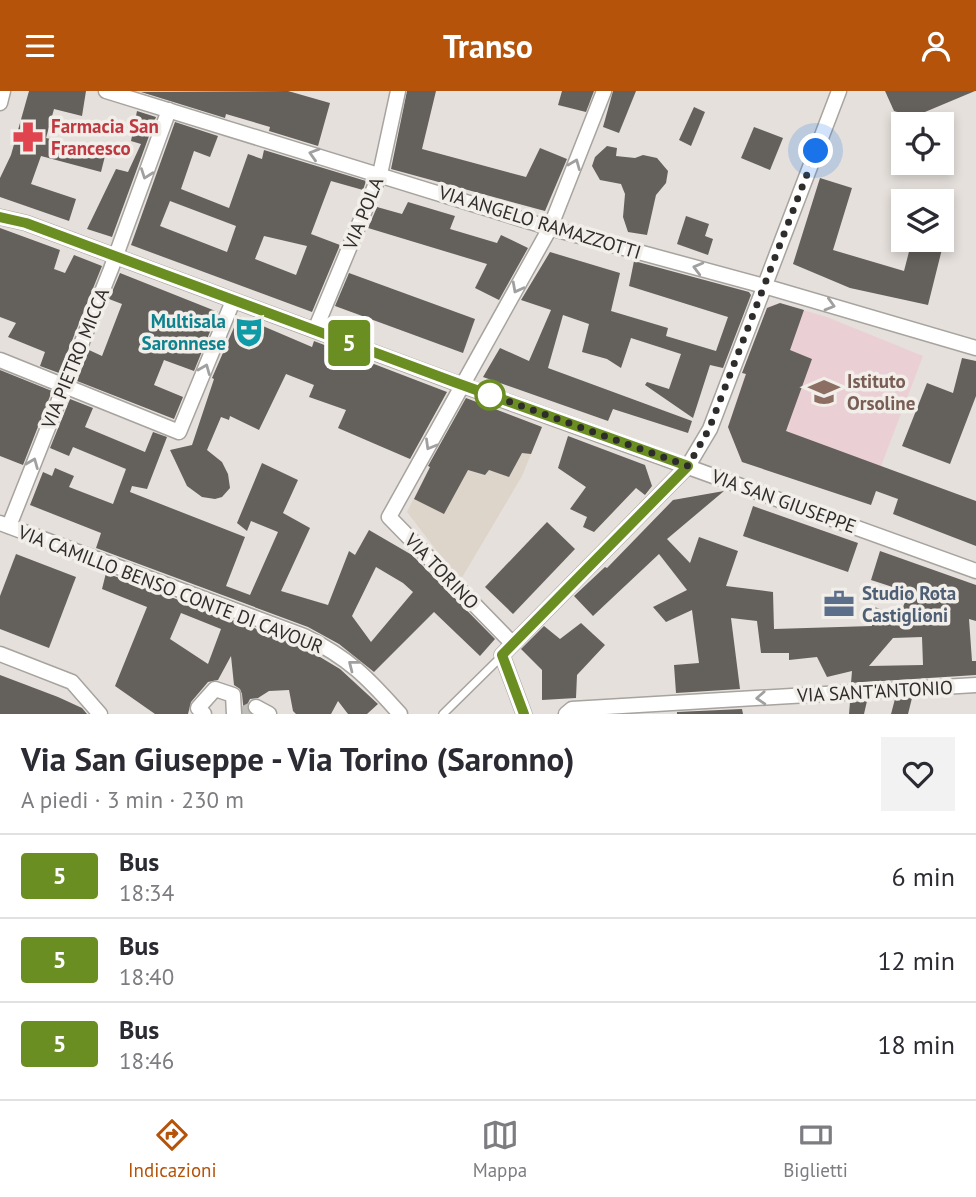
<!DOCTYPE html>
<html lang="it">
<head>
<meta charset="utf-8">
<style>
  :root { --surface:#fff; --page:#f2f2f3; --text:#2b2b33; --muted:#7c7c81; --line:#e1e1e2; --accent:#b45309 }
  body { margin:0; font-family:"PT Sans",sans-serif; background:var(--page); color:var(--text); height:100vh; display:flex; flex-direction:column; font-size:26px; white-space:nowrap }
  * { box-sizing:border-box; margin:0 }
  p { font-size:23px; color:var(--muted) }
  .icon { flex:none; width:38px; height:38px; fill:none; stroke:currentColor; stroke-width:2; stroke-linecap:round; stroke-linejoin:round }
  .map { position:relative; height:623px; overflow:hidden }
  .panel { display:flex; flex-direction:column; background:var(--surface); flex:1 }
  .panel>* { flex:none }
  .badge { padding:0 14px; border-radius:5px; font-size:24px; line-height:46px }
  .buttons { position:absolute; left:891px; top:21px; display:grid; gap:14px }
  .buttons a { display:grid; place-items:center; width:63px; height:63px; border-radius:0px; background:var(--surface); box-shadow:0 4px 10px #0003; font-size:35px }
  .you { position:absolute; width:35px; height:35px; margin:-18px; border:5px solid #fff; border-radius:50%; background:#1a73e8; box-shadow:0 0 0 10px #1a73e833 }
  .map>.badge { position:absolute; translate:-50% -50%; box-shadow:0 0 0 4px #fff }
  .round { display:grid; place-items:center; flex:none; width:74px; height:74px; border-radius:0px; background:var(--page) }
  .head { display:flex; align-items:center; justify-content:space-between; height:119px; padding:0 21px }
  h1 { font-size:33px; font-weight:700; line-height:52px }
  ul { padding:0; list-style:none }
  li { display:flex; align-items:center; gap:21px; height:84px; padding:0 21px; border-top:2px solid var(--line) }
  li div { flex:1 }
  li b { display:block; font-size:26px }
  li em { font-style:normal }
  li .badge { min-width:77px; font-weight:700; text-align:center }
  header { display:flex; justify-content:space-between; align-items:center; height:91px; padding:0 21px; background:var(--accent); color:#fff; font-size:32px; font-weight:700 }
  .dock { display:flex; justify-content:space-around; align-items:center; height:98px; border-top:2px solid var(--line); background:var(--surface); font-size:19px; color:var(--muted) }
  .dock a { display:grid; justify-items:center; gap:4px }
  .dock .on { color:var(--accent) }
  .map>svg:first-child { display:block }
</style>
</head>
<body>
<header><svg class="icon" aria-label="menu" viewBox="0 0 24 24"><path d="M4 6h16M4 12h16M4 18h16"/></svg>Transo<svg class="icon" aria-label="person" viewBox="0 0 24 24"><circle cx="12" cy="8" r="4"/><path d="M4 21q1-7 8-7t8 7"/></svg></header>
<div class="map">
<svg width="976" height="623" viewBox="0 0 976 623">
  <rect width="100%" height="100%" fill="#e5e0dc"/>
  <!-- built -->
  <polygon fill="#ddd4ca" points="465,307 542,336 522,385 460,490 407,421"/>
  <!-- education -->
  <polygon fill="#ead0d4" points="779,212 827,226 923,265 867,412 742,371 728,336 767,216"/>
  <!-- building -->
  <g fill="#64605c" fill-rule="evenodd">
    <polygon points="29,0 86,0 82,25 54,18 46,47 106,61 101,81 41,65 31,93 76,108 69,130 0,106 0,87 11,64"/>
    <polygon points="288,0 330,12 318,55 269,40 270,36 226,23 225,27 141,1"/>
    <polygon points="407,0 436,0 422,58 526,86 540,57 567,68 545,120 391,78"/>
    <polygon points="562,0 594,0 586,21 558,14"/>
    <polygon points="613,0 636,0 619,42 603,36"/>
    <polygon points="885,0 975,0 913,26 894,20"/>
    <polygon points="694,16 705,21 691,55 679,49"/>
    <polygon points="137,20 156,26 112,146 87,138 116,78 128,81 141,53 131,50"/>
    <path d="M175 31 218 45 210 66 194 60 181 98 229 117 248 63 262 68 264 59 366 90 363 99 331 90 311 143 340 154 312 221 131 154ZM170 110 236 135 227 161 160 135ZM264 145 307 155 296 184 255 168Z"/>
    <polygon points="754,36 783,47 770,79 741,67"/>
    <polygon points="607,55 617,57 616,65 635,67 643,64 657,67 668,80 666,92 656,104 647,144 628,141 623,126 625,103 621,93 600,89 592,75 595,66"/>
    <polygon points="820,87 852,97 833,159 904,180 912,149 943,154 928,214 850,197 793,173"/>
    <polygon points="408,111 455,125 450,138 497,152 501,144 528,157 499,209 475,197 487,173 368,137 377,116 402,123"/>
    <polygon points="686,125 709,133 705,145 713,148 708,164 677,153"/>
    <polygon points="0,137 60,159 54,178 65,182 74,164 102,175 59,282 40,275 45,261 8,246 16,232 0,226"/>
    <polygon points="550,161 620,182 611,220 668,237 666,245 716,260 728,226 629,195 634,170 749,201 751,204 723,277 710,274 693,327 645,294 647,291 669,298 681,263 631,247 621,277 607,268 582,261 589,233 563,224 548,277 692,330 688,342 613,318 608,330 483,286 500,257 529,270 551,219 521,209"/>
    <polygon points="120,182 218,221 194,280 164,269 154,294 183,306 174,328 77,290 89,259 102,265 122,213 109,208"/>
    <polygon points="349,182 475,228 463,262 335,215"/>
    <polygon points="780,212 804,219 790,259 812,268 786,340 976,410 976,455 893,423 898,408 876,400 871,414 742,371 728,336 746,283 742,282 767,217"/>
    <polygon points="239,225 312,256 314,250 447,301 410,368 338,337 346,319 309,306 314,294 286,283 259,339 230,325 229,329 221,326 207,359 222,371 228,383 230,397 222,406 215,408 202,406 187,395 170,359 192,354 214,288 212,287"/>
    <polygon points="962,267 976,270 976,305 950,373 902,355 927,292 953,302"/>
    <polygon points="0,279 52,300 23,374 0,365"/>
    <polygon points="466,307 542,336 531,363 522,362 509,386 489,379 485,384 468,379 444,423 414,408 430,376 428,375"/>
    <path d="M70 308 93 317 85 336 145 361 153 341 167 346 147 398 132 395 130 401 245 446 226 495 250 504 278 441 251 430 247 440 237 432 262 372 298 389 283 422 310 437 281 500 328 514 349 460 355 464 369 439 412 464 495 548 480 565 434 521 374 581 339 553 308 536 96 457 101 442 30 414 43 381 52 385 55 377 74 385 69 396 113 413 126 378 73 356 69 365 50 357ZM376 476 403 492 413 501 371 551 352 525Z"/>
    <polygon points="568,345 645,374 652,395 645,404 636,397 594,441 583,436 587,426 570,418 586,396 558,377"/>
    <path d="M724 400 667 448 690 472 699 446 738 460 726 495 773 501 774 538 872 535V515L900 526 908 501 871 489 880 460 976 494V530L969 528 972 570H976V584L851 592 852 580 827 586 817 566 789 569V562H761L757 530 731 527 740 598 676 602 674 574 699 572 692 519 666 531 653 516 687 499 659 463 593 525 574 505 605 476 607 477 673 409ZM922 546 923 574 869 575 893 547Z"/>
    <polygon points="753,415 858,452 848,481 743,445"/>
    <polygon points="547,431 575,458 513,523 485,496"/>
    <polygon points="16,463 76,486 49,557 0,538 0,505"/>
    <path d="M106 482 300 554 340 578 378 613 367 623H348L338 610 331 623H296L293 620 289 599 269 600 258 607 250 608 246 616 250 623H244L242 603 240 598 234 594 231 565 218 589 208 591 191 611 188 623H155L115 595 147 516 102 498ZM181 522 221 538 208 573 170 548Z"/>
    <polygon points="581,532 605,554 577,584 576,607 542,609 542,579 521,558 544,535 560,548"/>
    <polygon points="0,584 58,606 82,617 87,623 0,623"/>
    <polygon points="912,607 908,623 891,623 895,608"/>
    <polygon points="867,610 864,623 849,623 850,611"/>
    <polygon points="742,618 743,623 677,623 677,621"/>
  </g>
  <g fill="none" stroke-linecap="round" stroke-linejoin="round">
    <!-- street-tunnel -->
    <polyline stroke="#c0bcb9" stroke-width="14" stroke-dasharray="14 7" stroke-linecap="butt" points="242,623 256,616"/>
    <!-- lane casing -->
    <g stroke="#a7a39e" stroke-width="10">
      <polyline id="lane" points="443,623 502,565"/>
    </g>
    <!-- street casing -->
    <g stroke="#a7a39e" stroke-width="17">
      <g id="street">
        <polyline points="106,0 550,137 764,195 976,257"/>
        <polyline points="0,12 3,0"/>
        <polyline points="0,126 26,132 464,295 976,480"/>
        <polyline points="315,239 380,83 398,0"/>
        <polyline points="0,269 179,341 233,210"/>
        <path d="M0 432 304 545C349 567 368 587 400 623"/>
        <polyline points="9,435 111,178 169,19"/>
        <polyline points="512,552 389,426 550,137 604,0"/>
        <polyline points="0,563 72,591 100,623"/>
        <polyline points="256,616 269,623"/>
        <polyline points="204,623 198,617 215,598 233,604 234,623"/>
        <polyline points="524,623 502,564 688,375 710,338 839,0"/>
        <polyline points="566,623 572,618 976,594"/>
      </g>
    </g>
    <!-- lane -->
    <use href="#lane" stroke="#fff" stroke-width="7"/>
    <!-- street -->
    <use href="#street" stroke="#fff" stroke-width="14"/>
  </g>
  <!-- one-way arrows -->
  <defs><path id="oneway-chevron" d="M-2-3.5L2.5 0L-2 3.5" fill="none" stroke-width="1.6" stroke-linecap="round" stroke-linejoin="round" transform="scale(1.75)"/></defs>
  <g stroke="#a1a0a0">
    <use href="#oneway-chevron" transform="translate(314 63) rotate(-163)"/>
    <use href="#oneway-chevron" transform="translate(575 73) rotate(-68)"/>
    <use href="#oneway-chevron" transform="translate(146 83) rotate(110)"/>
    <use href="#oneway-chevron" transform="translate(698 177) rotate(-165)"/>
    <use href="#oneway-chevron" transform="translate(517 197) rotate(118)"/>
    <use href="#oneway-chevron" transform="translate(830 214) rotate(16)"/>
    <use href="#oneway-chevron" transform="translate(205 278) rotate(-68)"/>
    <use href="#oneway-chevron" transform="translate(430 354) rotate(120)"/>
    <use href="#oneway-chevron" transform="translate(33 372) rotate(-68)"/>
    <use href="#oneway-chevron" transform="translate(353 574) rotate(-142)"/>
    <use href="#oneway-chevron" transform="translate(761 607) rotate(177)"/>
  </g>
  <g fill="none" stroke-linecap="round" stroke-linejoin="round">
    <!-- line casing -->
    <g stroke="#fff" stroke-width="16">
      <polyline id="line" points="0,126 26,132 454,291 688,375 502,564 524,623"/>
    </g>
    <!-- line -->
    <use href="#line" stroke="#6b8e23" stroke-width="10"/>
    <!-- walk -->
    <polyline stroke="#2e2d2b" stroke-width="7" stroke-dasharray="0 12.6" points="490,304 488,303 688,375 709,338 816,60"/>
  </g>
  <!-- icons -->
  <defs>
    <g id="pharmacy-bare" transform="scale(2.415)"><path d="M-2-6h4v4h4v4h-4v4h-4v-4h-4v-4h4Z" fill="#e0444e" stroke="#f2eee9" stroke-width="2.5" paint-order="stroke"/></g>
    <g id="theatre-bare" transform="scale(2.415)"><path d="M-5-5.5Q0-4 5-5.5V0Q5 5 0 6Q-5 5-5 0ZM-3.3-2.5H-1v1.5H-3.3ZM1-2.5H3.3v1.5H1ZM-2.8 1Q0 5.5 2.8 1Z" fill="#0f9aa8" stroke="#f2eee9" stroke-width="2.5" paint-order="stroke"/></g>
    <g id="school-bare" transform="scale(2.415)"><path d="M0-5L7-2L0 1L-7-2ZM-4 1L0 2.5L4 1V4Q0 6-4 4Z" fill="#8d6e63" stroke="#f2eee9" stroke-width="2.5" paint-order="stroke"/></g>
    <g id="office-bare" transform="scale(2.415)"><path d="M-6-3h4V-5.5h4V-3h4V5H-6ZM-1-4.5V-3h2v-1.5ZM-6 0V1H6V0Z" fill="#5c6f8a" stroke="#f2eee9" stroke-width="2.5" paint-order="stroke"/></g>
  </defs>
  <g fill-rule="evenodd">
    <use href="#pharmacy-bare" x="28" y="46"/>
    <use href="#theatre-bare" x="249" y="241"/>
    <use href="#school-bare" x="824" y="301"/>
    <use href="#office-bare" x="839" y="513"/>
  </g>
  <!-- markers -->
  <circle fill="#fff" stroke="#6b8e23" stroke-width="3.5" cx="490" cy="304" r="14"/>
  <g text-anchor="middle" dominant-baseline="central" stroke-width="7" stroke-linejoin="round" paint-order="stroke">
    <!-- health labels -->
    <g font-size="19" font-weight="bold" fill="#be3a42" stroke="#f2eee9" text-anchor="start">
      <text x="51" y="35">Farmacia San<tspan x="51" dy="22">Francesco</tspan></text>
    </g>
    <!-- street labels -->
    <g font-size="19" fill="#2e2d2b" stroke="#f2eee9">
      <text transform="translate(363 122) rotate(-68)">VIA POLA</text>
      <text transform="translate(540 131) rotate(17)">VIA ANGELO RAMAZZOTTI</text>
      <text transform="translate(75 267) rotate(-68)">VIA PIETRO MICCA</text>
      <text transform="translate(784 410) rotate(20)">VIA SAN GIUSEPPE</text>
      <text transform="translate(442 480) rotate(46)">VIA TORINO</text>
      <text transform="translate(171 498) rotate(21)">VIA CAMILLO BENSO CONTE DI CAVOUR</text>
      <text transform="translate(875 600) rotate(-3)">VIA SANT'ANTONIO</text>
    </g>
    <!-- culture labels -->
    <g font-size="19" font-weight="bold" fill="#0d838f" stroke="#f2eee9" text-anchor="end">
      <text x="226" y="230">Multisala<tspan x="226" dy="22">Saronnese</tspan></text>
    </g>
    <!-- education labels -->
    <g font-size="19" font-weight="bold" fill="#785e54" stroke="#f2eee9" text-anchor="start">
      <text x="847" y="290">Istituto<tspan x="847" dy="22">Orsoline</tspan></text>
    </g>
    <!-- service labels -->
    <g font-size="19" font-weight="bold" fill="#4e5e75" stroke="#f2eee9" text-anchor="start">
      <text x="862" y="502">Studio Rota<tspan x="862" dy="22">Castiglioni</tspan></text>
    </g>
  </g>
</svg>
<div class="buttons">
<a><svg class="icon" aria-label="locate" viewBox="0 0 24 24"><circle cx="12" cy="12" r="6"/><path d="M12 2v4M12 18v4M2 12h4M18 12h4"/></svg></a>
<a><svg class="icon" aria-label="layers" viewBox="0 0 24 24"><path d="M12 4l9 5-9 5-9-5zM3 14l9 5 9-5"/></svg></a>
</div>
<div class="you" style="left:816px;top:60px"></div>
<b class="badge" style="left:349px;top:252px;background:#6b8e23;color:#fff">5</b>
</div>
<section class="panel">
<div class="head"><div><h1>Via San Giuseppe - Via Torino (Saronno)</h1><p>A piedi · 3 min · 230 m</p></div><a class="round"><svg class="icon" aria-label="heart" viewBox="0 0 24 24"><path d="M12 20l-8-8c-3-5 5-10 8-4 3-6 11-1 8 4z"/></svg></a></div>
<ul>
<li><span class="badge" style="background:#6b8e23;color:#fff">5</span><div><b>Bus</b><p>18:34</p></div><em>6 min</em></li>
<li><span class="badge" style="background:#6b8e23;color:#fff">5</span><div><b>Bus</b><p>18:40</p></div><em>12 min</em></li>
<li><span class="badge" style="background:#6b8e23;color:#fff">5</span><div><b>Bus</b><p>18:46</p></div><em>18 min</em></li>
</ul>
</section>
<nav class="dock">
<a class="on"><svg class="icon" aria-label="directions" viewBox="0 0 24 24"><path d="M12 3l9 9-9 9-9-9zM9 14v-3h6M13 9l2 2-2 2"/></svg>Indicazioni</a>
<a><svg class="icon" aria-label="map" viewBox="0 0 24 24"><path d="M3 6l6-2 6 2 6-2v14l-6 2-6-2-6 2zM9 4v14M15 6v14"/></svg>Mappa</a>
<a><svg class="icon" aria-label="tickets" viewBox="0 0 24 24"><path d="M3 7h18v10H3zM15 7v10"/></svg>Biglietti</a>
</nav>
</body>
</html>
